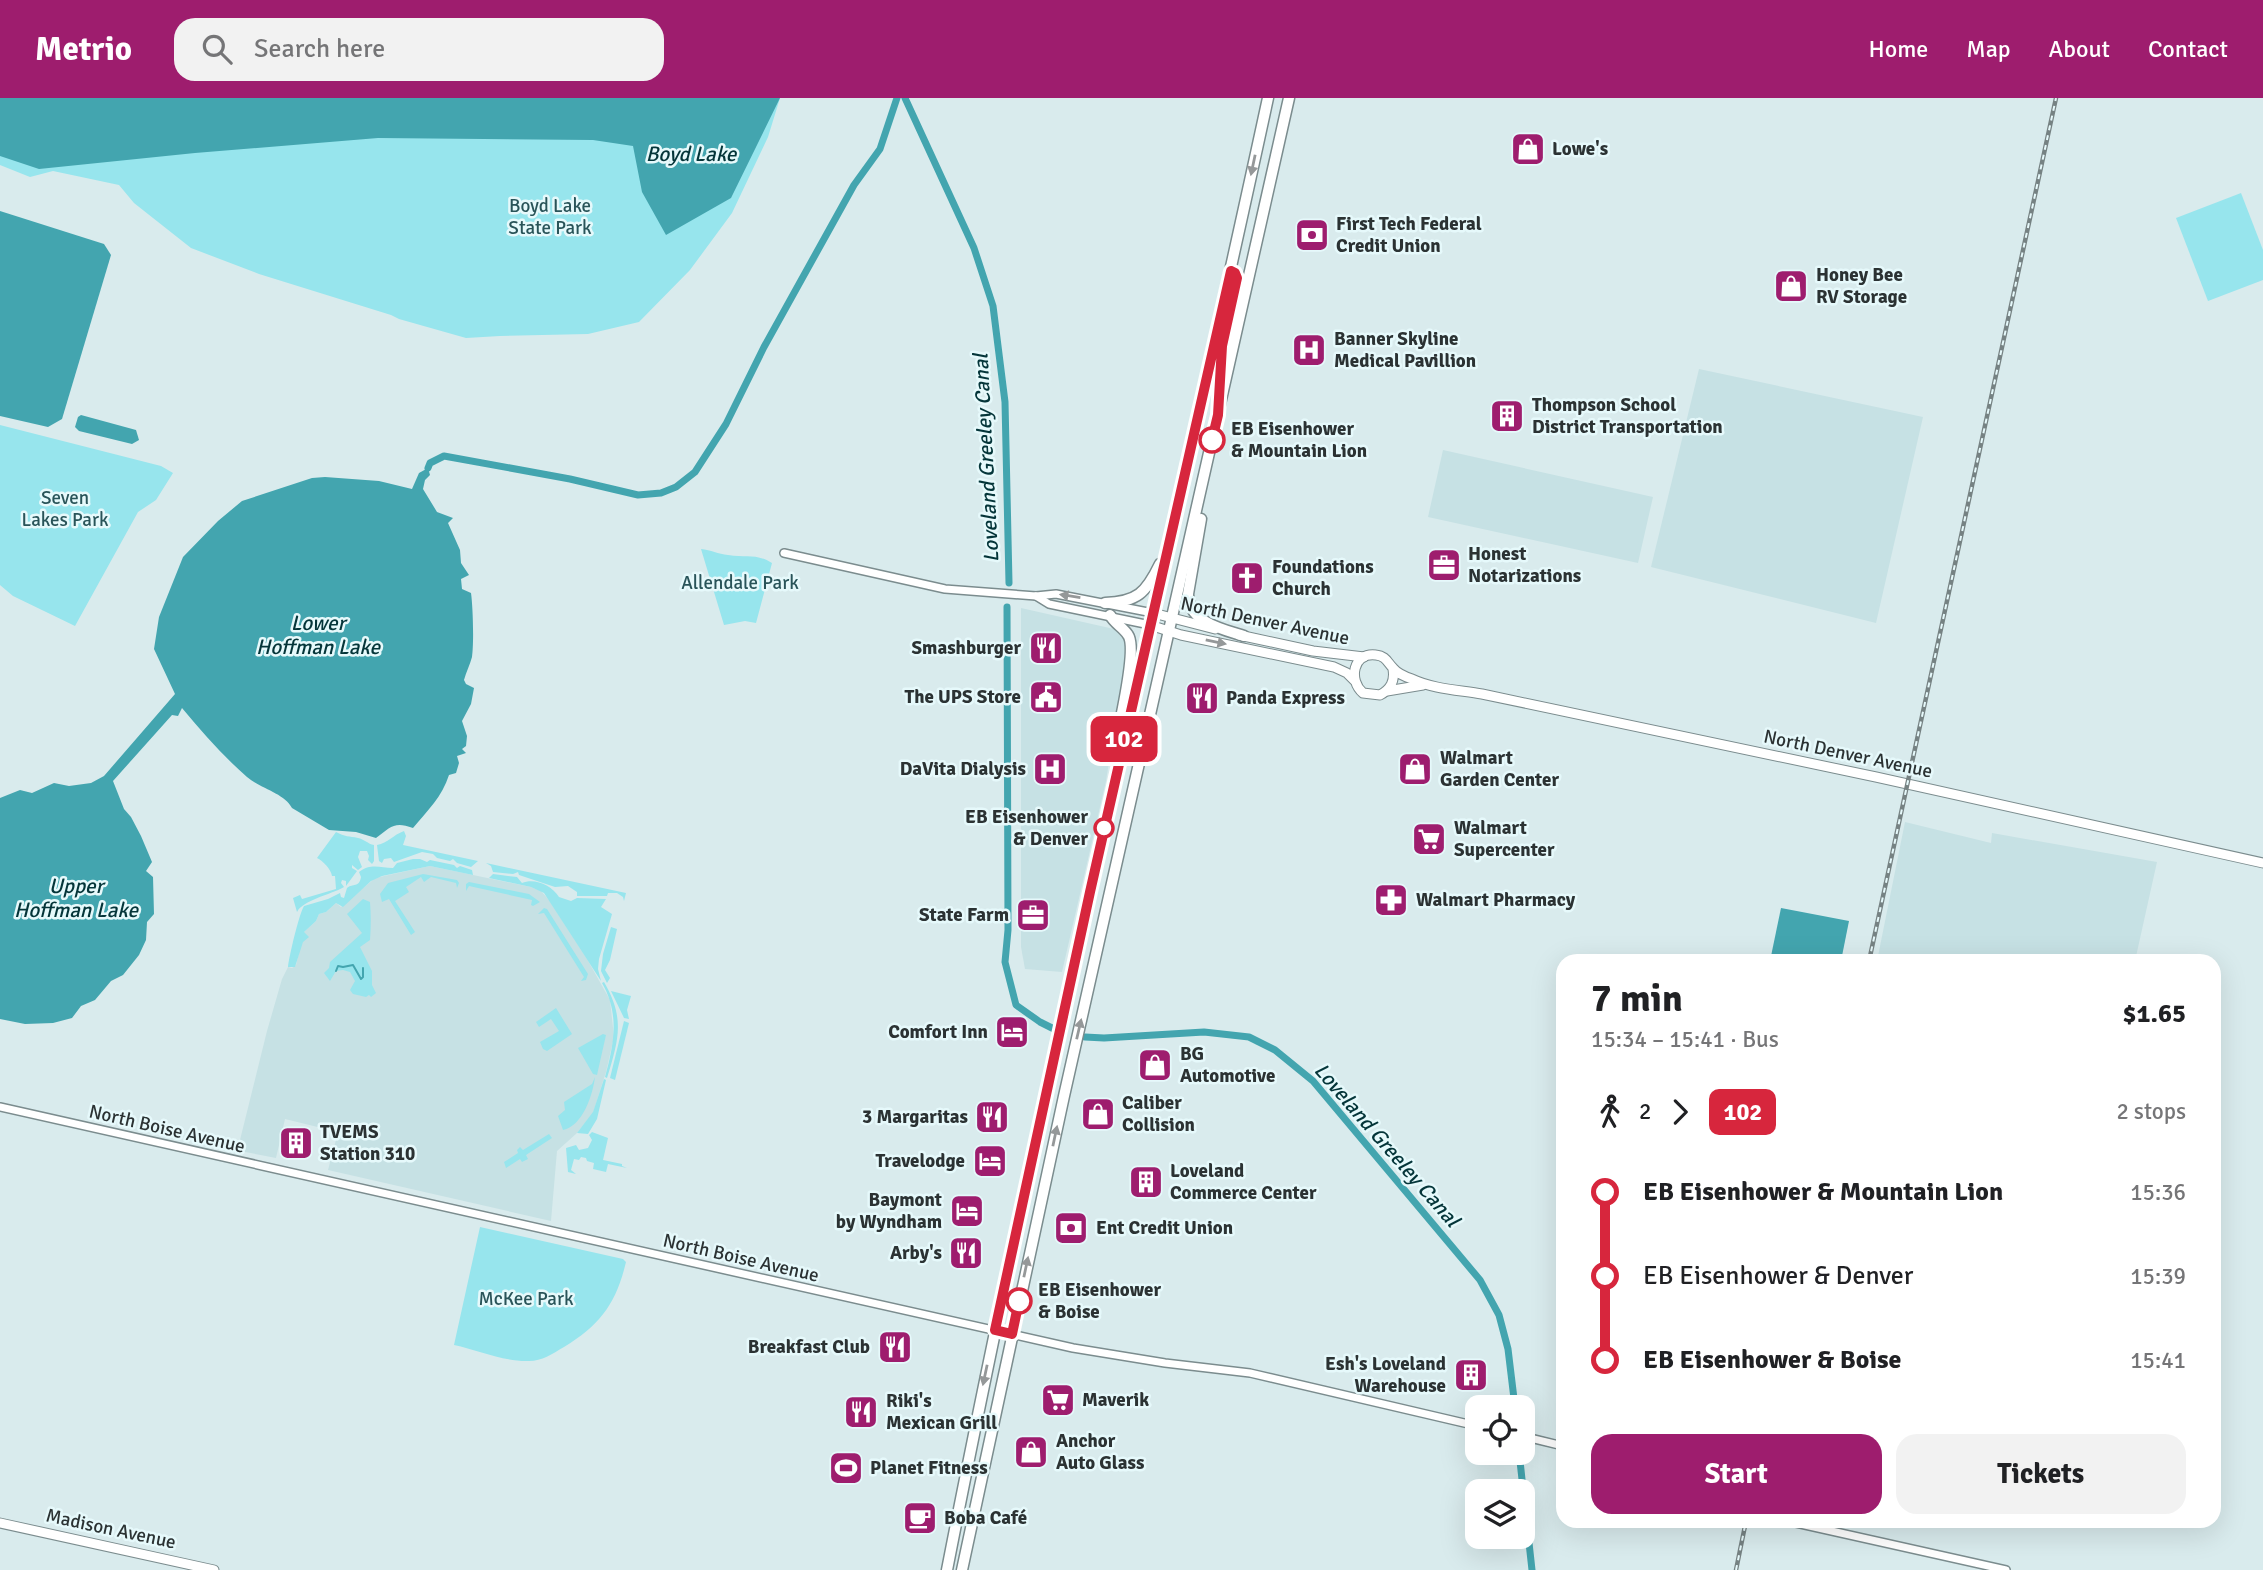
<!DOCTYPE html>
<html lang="en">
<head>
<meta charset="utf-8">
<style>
  :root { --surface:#fff; --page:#f2f2f2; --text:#202124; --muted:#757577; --accent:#9e1d6e }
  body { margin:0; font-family:Signika,sans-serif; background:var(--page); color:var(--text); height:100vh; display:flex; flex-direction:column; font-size:26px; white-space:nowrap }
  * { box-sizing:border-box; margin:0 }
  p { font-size:23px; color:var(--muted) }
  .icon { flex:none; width:38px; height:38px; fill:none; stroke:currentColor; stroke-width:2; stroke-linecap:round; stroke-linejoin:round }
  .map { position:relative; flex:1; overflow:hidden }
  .sheet { position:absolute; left:1556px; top:856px; width:665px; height:574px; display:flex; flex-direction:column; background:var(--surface); border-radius:21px; box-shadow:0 7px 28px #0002 }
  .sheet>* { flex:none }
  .badge { padding:0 14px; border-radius:10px; font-size:24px; line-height:46px }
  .fabs { position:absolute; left:1465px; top:1297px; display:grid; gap:14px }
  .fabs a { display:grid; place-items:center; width:70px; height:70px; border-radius:14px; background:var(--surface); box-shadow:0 7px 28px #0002; font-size:35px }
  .map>.badge { position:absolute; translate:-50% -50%; box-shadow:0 0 0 4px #fff }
  .legs { display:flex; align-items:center; gap:10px; height:77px; padding:0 35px; font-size:23px }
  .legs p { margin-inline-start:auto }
  .overview { display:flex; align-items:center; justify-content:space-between; height:119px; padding:0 35px }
  h1 { font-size:38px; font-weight:700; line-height:52px }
  .primary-button { display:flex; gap:14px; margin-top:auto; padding:14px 35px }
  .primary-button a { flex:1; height:80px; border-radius:21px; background:var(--accent); color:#fff; font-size:28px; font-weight:700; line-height:80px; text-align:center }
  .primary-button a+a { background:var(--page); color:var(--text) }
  ul { padding:0 35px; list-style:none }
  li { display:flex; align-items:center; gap:24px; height:84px; font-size:26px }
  li i { display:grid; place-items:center; width:10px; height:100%; margin:0 9px; background:currentColor }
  li i::after { content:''; width:18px; height:18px; margin:-9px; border:5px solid; border-radius:50%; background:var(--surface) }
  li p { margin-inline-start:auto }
  li:first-child i { background:linear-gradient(#0000 50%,currentColor 0) }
  li:last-child i { background:linear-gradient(currentColor 50%,#0000 0) }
  header { display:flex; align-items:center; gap:42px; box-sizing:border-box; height:98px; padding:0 35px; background:var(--accent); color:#fff }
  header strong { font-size:33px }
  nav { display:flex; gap:38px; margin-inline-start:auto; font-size:24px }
  .search { width:490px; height:63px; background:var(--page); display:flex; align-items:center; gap:18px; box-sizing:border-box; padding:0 24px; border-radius:21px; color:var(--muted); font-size:26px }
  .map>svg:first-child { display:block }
</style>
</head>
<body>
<header>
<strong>Metrio</strong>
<div class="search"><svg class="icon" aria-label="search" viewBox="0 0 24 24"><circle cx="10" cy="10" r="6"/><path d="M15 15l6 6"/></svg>Search here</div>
<nav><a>Home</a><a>Map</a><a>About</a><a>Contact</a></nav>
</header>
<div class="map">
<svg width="2263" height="1472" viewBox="0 0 2263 1472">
  <rect width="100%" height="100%" fill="#d9ebed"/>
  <!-- built -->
  <g fill="#c6e1e4">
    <polygon points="1699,271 1923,319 1876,525 1651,469"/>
    <polygon points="1443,352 1653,399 1638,465 1428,419"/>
    <polygon points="1021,510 1114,531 1125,543 1125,565 1106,683 1062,874 1025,871 1021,849"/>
    <polygon points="1905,724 1991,745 1992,735 2157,764 2135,863 1877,863"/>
    <polygon points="430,768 531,789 541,793 549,802 587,861 610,902 614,939 606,974 593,1015 577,1035 557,1053 551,1123 328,1072 338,1034 285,1021 276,1060 240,1053 238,1050 267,933 282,881 288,869 292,870 296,867 304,834 316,823 319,816 326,814 336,805 341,809 375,780"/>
  </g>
  <!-- green -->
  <g fill="#97e5ed">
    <polygon points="0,0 780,0 768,39 732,115 690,172 639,224 588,236 500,238 466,240 399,221 391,217 259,176 191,150 134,105 119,87 53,73 30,79 0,67"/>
    <polygon points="2241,95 2263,152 2263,182 2208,203 2176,120"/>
    <polygon points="0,327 161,368 173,375 156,402 138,414 75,528 13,498 0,487"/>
    <path d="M701 451C711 452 718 456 728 457 747 460 755 455 772 465L756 525 745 523 724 527Z"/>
    <path d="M404 733 406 738 403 747 478 763 471 769 457 765 453 761 450 763 437 760 433 756 422 754 394 764 391 760 384 761 382 765 379 763 377 747C388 745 393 737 404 733Z"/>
    <path d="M336 734C345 739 349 738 358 740 364 741 368 746 374 747V763L372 766 368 762 369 758 367 753H360L358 759 362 769 358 772 352 767V770L357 773 346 788V783L342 782 341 785 344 789C330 797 303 802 297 814L293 800 300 797 302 801 336 791 335 778H332C331 771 323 763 317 760Z"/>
    <path d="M413 761H420L427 764 430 762 454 767 457 770 460 768 472 772 473 777 430 768 382 778 371 783 343 809 336 805 326 814 319 816 316 823 304 834 309 839 303 844 295 869H288C289 859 299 816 304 808L328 801 340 795 341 799 344 800 347 790C353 785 359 790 361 779L359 774C371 765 380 770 393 770L397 765Z"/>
    <polygon points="486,765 626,795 624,803 623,799 617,795 608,795 607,798 577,798 577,794 568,788 555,789 519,777 518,774 513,776 493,774 491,768"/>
    <polygon points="423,776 457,782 459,785 457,790 456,785 431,779 424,784 421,779 406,789 409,794 395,803 415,834 411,837 389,801 382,804 380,796 388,785"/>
    <path d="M493 776 517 779 522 785C535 780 551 787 559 799L571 803 577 800 606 801 601 809 612 816 599 861 598 871 601 883 544 795 531 789 489 780Z"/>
    <polygon points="469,784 529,796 540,804 533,808 531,807 532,802 469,788 466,793 466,786"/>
    <path d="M363 801 370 804C371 816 371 829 370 842L360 849 372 873V887L376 895 371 899 369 897 366 899 353 896 350 892 355 883 350 874 343 872 336 873 330 883 324 875 329 870 330 864 362 835 347 816Z"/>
    <polygon points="544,810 547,811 588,876 586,882 581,883 584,879 544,815 538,816"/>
    <polygon points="611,829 617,831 610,862 605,872 610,880 607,885 601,873 603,856"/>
    <path d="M604 884C625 920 619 941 607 980L605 979C614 946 620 916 602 885Z"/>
    <polygon points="611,893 631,898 627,912 629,921 624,920"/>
    <polygon points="556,910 572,936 547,953 543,951 540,944 559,933 551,921 539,929 536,924"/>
    <polygon points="624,923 629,925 615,982 610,980"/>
    <polygon points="603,936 606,937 597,977 593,976 578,950"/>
    <path d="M595 979C593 996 583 1028 563 1032L558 1018 565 1012 564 1004 592 986Z"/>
    <polygon points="604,981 606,982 597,1021 588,1036 577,1035 593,1014"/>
    <polygon points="592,1034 608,1040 603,1062 622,1066 622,1068 627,1070 608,1066 606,1074 593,1071 594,1065 587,1063 586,1060 581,1059 579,1062 574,1061 571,1072 576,1076 568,1074 566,1050 576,1047 579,1052 588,1050 592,1042 589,1037"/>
    <polygon points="549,1036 552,1040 526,1057 528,1061 522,1064 520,1061 506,1070 504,1064 518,1055 517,1052 520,1049 523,1052"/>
    <path d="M480 1129 623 1161 626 1164C616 1206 600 1227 564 1249 552 1256 542 1263 529 1263 504 1264 478 1252 454 1247Z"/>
  </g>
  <!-- water -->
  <g fill="#43a5af">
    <polygon points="0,0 780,0 731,100 666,137 642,94 633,48 593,42 378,40 195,55 39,71 0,58"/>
    <polygon points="0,113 104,146 111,157 62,321 48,329 0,318"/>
    <polygon points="81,317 136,332 139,342 132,346 79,333 75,329 78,319"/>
    <path d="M428 370 430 377 425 382 423 391 437 414 453 420 448 425 460 452 461 465 469 477 461 481 462 491 471 495C473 509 474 545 472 559 470 567 466 574 464 582L466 586 474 590 471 606 462 623 467 638 466 648 462 651 466 655 457 658 459 665 456 675 449 677C442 699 428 712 413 730 394 723 391 729 376 740L356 734 329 732 292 710C284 695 261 691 247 679 223 658 203 635 182 610L178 618 172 617 113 683 124 711 131 719 141 738 152 764 146 773 153 779 154 816 147 824 146 842 139 857 123 877 111 883 95 902 81 908 72 920 53 925 25 926 0 921V700L20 692 32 695 54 685 69 688 91 685 104 678 175 596 154 551 159 519 183 459 218 423 242 403 312 380 325 379 379 383 412 391 419 375Z"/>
    <polygon points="1781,810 1849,823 1841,863 1770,863"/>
  </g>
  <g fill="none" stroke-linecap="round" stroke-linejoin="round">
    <!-- stream -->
    <polyline stroke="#43a5af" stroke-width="2" points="336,873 338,868 343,869 353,867 361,881 363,879 363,870"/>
    <!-- canal -->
    <g stroke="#43a5af" stroke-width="7">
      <polyline points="905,0 974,150 993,208 1005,304 1009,485"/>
      <polyline points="428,370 430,365 444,358 570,381 638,397 661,395 676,389 695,374 726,326 764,249 854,87 880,51 897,0"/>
      <polyline points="1007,509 1008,832 1005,864 1016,907 1040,924 1054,931"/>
      <polyline points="1085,939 1104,940 1204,934 1249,939 1275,952 1313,983 1480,1182 1499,1217 1508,1251 1515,1309"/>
      <polyline points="1519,1354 1532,1472"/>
    </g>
    <!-- minor casing -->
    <g stroke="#7b8c8e" stroke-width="10">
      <g id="minor">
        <polyline points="784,455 945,491 1036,498 1056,496 1153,515"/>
        <polyline points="1036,498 1049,506 1150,527"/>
        <polyline points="0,1009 1073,1250 1165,1265 1250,1275 1477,1328"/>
        <polyline points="1522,1338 1563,1348"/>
        <polyline points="1787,1423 2006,1472"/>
      </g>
    </g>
    <!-- major casing -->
    <g stroke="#7b8c8e" stroke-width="11">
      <g id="major">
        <polyline points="1153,515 1215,531"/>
        <polyline points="1150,527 1181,537 1334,569 1347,575 1354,582"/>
        <polyline points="1239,537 1313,553 1364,559"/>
        <path d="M1393 571C1395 583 1391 591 1380 597L1363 595C1348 582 1353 554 1376 557 1386 558 1387 564 1393 570 1397 575 1406 579 1412 581 1433 591 1459 592 1482 596L1876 679 2263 765"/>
        <polyline points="1387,593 1423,587"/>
        <polyline points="0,1425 214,1472"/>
      </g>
    </g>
    <!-- highway casing -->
    <g stroke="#7b8c8e" stroke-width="13">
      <g id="highway">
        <polyline points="1220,284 1222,249 1237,180 1235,175 1231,173"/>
        <path d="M1201 421 1188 496C1188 524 1222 531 1244 538"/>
        <path d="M1105 505C1137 504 1146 495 1160 466"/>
        <path d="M1110 517C1115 526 1123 529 1128 537 1137 550 1122 613 1119 630L1124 637"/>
        <path d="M947 1472C1043 979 1162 491 1268 0"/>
        <polyline points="962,1472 1064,998 1289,0"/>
      </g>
    </g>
    <!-- minor -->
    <use href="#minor" stroke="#fff" stroke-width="7"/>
    <!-- major -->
    <use href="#major" stroke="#fff" stroke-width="9"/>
    <!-- highway -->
    <use href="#highway" stroke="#fff" stroke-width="10"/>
    <!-- rail casing -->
    <g stroke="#768283" stroke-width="4.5">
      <g id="rail">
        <polyline points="1869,863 2056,0"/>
        <polyline points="1736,1472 1746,1423"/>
      </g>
    </g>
    <!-- rail -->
    <use href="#rail" stroke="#e6f9fb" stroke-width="2" stroke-dasharray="5" stroke-linecap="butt"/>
  </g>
  <!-- one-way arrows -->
  <defs><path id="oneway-solid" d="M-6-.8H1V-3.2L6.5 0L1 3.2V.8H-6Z" transform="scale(1.75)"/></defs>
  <g fill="#959899">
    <use href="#oneway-solid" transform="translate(1253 67) rotate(102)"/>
    <use href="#oneway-solid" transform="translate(1070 498) rotate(-171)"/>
    <use href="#oneway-solid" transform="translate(1216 544) rotate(12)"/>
    <use href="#oneway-solid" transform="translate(1079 931) rotate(-77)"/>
    <use href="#oneway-solid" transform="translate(1055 1038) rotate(-78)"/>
    <use href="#oneway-solid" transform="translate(1026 1169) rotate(-78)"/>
    <use href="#oneway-solid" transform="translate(985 1277) rotate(102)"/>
  </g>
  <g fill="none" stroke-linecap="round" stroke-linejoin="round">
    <!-- line-1 casing -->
    <g stroke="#fff" stroke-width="16">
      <polyline id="line-1" points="1019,1203 1012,1236 995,1232 1090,794 1231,173 1235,175 1237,180 1222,248 1218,317 1212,342"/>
    </g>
    <!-- line-1 -->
    <use href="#line-1" stroke="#d7263d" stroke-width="10"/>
  </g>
  <!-- icons -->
  <defs>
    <g id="shop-square" transform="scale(1.75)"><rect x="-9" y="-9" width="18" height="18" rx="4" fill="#9e1d6e" stroke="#e6f9fb"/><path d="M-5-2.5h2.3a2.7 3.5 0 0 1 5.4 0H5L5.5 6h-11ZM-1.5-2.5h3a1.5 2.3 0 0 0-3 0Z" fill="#fff"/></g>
    <g id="bank-square" transform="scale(1.75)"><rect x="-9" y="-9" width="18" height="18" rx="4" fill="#9e1d6e" stroke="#e6f9fb"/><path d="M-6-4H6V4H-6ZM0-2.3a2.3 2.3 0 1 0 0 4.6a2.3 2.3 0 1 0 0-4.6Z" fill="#fff"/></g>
    <g id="hospital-square" transform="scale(1.75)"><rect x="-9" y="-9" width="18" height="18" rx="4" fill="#9e1d6e" stroke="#e6f9fb"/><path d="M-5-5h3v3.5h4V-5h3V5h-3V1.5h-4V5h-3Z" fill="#fff"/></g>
    <g id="building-square" transform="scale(1.75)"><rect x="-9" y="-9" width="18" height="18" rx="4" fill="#9e1d6e" stroke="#e6f9fb"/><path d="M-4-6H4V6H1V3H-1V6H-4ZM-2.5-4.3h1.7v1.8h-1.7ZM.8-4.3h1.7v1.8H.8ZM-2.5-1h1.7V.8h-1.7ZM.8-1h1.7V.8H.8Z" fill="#fff"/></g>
    <g id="office-square" transform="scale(1.75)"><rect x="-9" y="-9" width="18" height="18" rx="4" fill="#9e1d6e" stroke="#e6f9fb"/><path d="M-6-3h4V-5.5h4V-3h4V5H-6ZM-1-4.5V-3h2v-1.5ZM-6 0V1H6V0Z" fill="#fff"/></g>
    <g id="church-square" transform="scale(1.75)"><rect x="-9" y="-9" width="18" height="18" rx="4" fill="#9e1d6e" stroke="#e6f9fb"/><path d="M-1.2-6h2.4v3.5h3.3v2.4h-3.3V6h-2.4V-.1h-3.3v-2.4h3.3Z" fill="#fff"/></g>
    <g id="restaurant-square" transform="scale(1.75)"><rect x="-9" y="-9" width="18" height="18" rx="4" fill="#9e1d6e" stroke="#e6f9fb"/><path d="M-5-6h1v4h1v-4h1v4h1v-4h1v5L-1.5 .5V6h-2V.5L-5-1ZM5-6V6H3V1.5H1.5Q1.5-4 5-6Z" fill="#fff"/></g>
    <g id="civic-square" transform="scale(1.75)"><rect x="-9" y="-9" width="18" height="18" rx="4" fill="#9e1d6e" stroke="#e6f9fb"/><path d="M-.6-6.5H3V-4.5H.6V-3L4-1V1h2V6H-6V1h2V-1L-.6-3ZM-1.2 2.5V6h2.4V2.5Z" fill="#fff"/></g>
    <g id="supermarket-square" transform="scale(1.75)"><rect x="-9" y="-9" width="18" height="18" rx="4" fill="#9e1d6e" stroke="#e6f9fb"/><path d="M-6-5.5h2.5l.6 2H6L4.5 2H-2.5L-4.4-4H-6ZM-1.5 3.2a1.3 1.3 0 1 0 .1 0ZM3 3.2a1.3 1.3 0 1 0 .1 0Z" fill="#fff"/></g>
    <g id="pharmacy-square" transform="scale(1.75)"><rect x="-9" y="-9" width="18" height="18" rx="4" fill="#9e1d6e" stroke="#e6f9fb"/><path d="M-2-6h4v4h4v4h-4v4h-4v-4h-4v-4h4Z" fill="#fff"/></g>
    <g id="hotel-square" transform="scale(1.75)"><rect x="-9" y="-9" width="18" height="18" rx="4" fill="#9e1d6e" stroke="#e6f9fb"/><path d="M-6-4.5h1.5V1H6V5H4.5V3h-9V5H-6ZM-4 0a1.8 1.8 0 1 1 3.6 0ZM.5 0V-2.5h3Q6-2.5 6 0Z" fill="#fff"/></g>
    <g id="stadium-square" transform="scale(1.75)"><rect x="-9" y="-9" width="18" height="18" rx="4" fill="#9e1d6e" stroke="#e6f9fb"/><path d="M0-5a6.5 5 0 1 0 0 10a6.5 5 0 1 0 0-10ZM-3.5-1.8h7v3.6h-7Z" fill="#fff"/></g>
    <g id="cafe-square" transform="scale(1.75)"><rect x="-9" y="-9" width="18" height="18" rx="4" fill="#9e1d6e" stroke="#e6f9fb"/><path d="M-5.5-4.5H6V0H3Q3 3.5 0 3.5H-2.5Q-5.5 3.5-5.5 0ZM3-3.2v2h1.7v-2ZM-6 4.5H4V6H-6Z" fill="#fff"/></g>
  </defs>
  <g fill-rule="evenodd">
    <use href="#shop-square" x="1528" y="51"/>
    <use href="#bank-square" x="1312" y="137"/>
    <use href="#shop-square" x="1791" y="188"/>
    <use href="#hospital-square" x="1309" y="252"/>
    <use href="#building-square" x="1507" y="318"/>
    <use href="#office-square" x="1444" y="467"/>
    <use href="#church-square" x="1247" y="480"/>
    <use href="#restaurant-square" x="1046" y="550"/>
    <use href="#civic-square" x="1046" y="599"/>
    <use href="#restaurant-square" x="1202" y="600"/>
    <use href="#hospital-square" x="1050" y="671"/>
    <use href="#shop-square" x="1415" y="671"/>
    <use href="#supermarket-square" x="1429" y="741"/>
    <use href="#pharmacy-square" x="1391" y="802"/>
    <use href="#office-square" x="1033" y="817"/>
    <use href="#hotel-square" x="1012" y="934"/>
    <use href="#shop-square" x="1155" y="967"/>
    <use href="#shop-square" x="1098" y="1016"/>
    <use href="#restaurant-square" x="992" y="1019"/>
    <use href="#building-square" x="296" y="1045"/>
    <use href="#hotel-square" x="990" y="1063"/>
    <use href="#building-square" x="1146" y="1084"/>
    <use href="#hotel-square" x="967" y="1113"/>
    <use href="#bank-square" x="1071" y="1130"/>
    <use href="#restaurant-square" x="966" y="1155"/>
    <use href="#restaurant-square" x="895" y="1249"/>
    <use href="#building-square" x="1471" y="1277"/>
    <use href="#supermarket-square" x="1058" y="1302"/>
    <use href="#restaurant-square" x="861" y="1314"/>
    <use href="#shop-square" x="1031" y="1354"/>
    <use href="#stadium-square" x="846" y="1370"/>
    <use href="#cafe-square" x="920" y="1420"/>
  </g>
  <!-- markers -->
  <g fill="#fff" stroke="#d7263d" stroke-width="3.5">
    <circle cx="1212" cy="342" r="12"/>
    <circle cx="1104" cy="730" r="9"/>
    <circle cx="1019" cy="1203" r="12"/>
  </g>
  <g text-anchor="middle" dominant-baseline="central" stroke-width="5" stroke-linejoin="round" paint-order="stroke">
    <!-- poi labels -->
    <g font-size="19" font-weight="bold" fill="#2b3233" stroke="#e6f9fb" text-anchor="start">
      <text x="1552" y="51">Lowe's</text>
      <text x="1336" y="126">First Tech Federal<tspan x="1336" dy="22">Credit Union</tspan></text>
      <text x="1816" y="177">Honey Bee<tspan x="1816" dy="22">RV Storage</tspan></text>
      <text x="1334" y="241">Banner Skyline<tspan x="1334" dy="22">Medical Pavillion</tspan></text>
      <text x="1532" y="307">Thompson School<tspan x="1532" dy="22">District Transportation</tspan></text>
      <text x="1468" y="456">Honest<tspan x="1468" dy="22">Notarizations</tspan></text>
      <text x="1272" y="469">Foundations<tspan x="1272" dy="22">Church</tspan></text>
      <text x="1021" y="550" text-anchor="end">Smashburger</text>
      <text x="1021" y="599" text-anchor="end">The UPS Store</text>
      <text x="1226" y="600">Panda Express</text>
      <text x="1440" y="660">Walmart<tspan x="1440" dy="22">Garden Center</tspan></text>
      <text x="1026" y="671" text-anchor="end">DaVita Dialysis</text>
      <text x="1454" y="730">Walmart<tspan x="1454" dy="22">Supercenter</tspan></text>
      <text x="1416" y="802">Walmart Pharmacy</text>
      <text x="1009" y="817" text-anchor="end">State Farm</text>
      <text x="988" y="934" text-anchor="end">Comfort Inn</text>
      <text x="1180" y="956">BG<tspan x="1180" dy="22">Automotive</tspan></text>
      <text x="1122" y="1005">Caliber<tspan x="1122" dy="22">Collision</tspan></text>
      <text x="968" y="1019" text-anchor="end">3 Margaritas</text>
      <text x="320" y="1034">TVEMS<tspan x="320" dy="22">Station 310</tspan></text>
      <text x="965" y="1063" text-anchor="end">Travelodge</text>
      <text x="1170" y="1073">Loveland<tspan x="1170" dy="22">Commerce Center</tspan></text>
      <text x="942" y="1102" text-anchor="end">Baymont<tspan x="942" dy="22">by Wyndham</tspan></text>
      <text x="1096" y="1130">Ent Credit Union</text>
      <text x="942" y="1155" text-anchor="end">Arby's</text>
      <text x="870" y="1249" text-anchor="end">Breakfast Club</text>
      <text x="1446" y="1266" text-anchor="end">Esh's Loveland<tspan x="1446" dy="22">Warehouse</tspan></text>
      <text x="1082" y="1302">Maverik</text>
      <text x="886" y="1303">Riki's<tspan x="886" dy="22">Mexican Grill</tspan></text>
      <text x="1056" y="1343">Anchor<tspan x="1056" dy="22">Auto Glass</tspan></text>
      <text x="870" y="1370">Planet Fitness</text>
      <text x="944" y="1420">Boba Café</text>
    </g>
    <!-- park labels -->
    <g font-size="19" fill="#295459" stroke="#e6f9fb">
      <text x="550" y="108">Boyd Lake<tspan x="550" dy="22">State Park</tspan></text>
      <text x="65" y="400">Seven<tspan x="65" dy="22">Lakes Park</tspan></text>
      <text x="740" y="485">Allendale Park</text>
      <text x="526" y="1201">McKee Park</text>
    </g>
    <!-- stop labels -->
    <g font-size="19" font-weight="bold" fill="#2b3233" stroke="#e6f9fb" text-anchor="start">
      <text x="1231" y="331">EB Eisenhower<tspan x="1231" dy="22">&amp; Mountain Lion</tspan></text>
      <text x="1088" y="719" text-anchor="end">EB Eisenhower<tspan x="1088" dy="22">&amp; Denver</tspan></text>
      <text x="1038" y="1192">EB Eisenhower<tspan x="1038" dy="22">&amp; Boise</tspan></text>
    </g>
    <!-- street labels -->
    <g font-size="19" fill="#2b3233" stroke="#e6f9fb">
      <text transform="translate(1265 523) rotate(12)">North Denver Avenue</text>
      <text transform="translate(1848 656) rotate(12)">North Denver Avenue</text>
      <text transform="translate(167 1031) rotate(13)">North Boise Avenue</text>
      <text transform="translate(741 1160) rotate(13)">North Boise Avenue</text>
      <text transform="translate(111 1431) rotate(12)">Madison Avenue</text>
    </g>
    <!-- water labels -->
    <g font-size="21" font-style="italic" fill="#043539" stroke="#e6f9fb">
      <text x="691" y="56">Boyd Lake</text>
      <text transform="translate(986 360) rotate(-93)">Loveland Greeley Canal</text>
      <text x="318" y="525">Lower<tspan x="318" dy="24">Hoffman Lake</tspan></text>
      <text x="76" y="788">Upper<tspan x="76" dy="24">Hoffman Lake</tspan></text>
      <text transform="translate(1387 1047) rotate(49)">Loveland Greeley Canal</text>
    </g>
  </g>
</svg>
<div class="fabs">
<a><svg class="icon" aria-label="locate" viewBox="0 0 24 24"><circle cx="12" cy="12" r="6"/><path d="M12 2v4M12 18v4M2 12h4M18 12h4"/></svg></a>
<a><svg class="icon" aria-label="layers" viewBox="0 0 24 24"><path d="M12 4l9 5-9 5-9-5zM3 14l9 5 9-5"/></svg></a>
</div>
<b class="badge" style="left:1124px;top:641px;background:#d7263d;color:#fff">102</b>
<section class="sheet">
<div class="overview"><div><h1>7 min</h1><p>15:34 – 15:41 · Bus</p></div><b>$1.65</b></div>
<div class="legs"><svg class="icon" aria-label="walk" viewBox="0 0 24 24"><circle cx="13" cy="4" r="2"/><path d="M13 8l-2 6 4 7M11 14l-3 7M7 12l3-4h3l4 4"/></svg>2<svg class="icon" aria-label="forward" viewBox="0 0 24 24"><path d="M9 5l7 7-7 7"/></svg><b class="badge" style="background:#d7263d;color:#fff">102</b><p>2 stops</p></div>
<ul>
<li><i style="color:#d7263d"></i><b>EB Eisenhower &amp; Mountain Lion</b><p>15:36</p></li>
<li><i style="color:#d7263d"></i><span>EB Eisenhower &amp; Denver</span><p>15:39</p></li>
<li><i style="color:#d7263d"></i><b>EB Eisenhower &amp; Boise</b><p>15:41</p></li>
</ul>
<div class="primary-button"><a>Start</a><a>Tickets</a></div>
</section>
</div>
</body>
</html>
